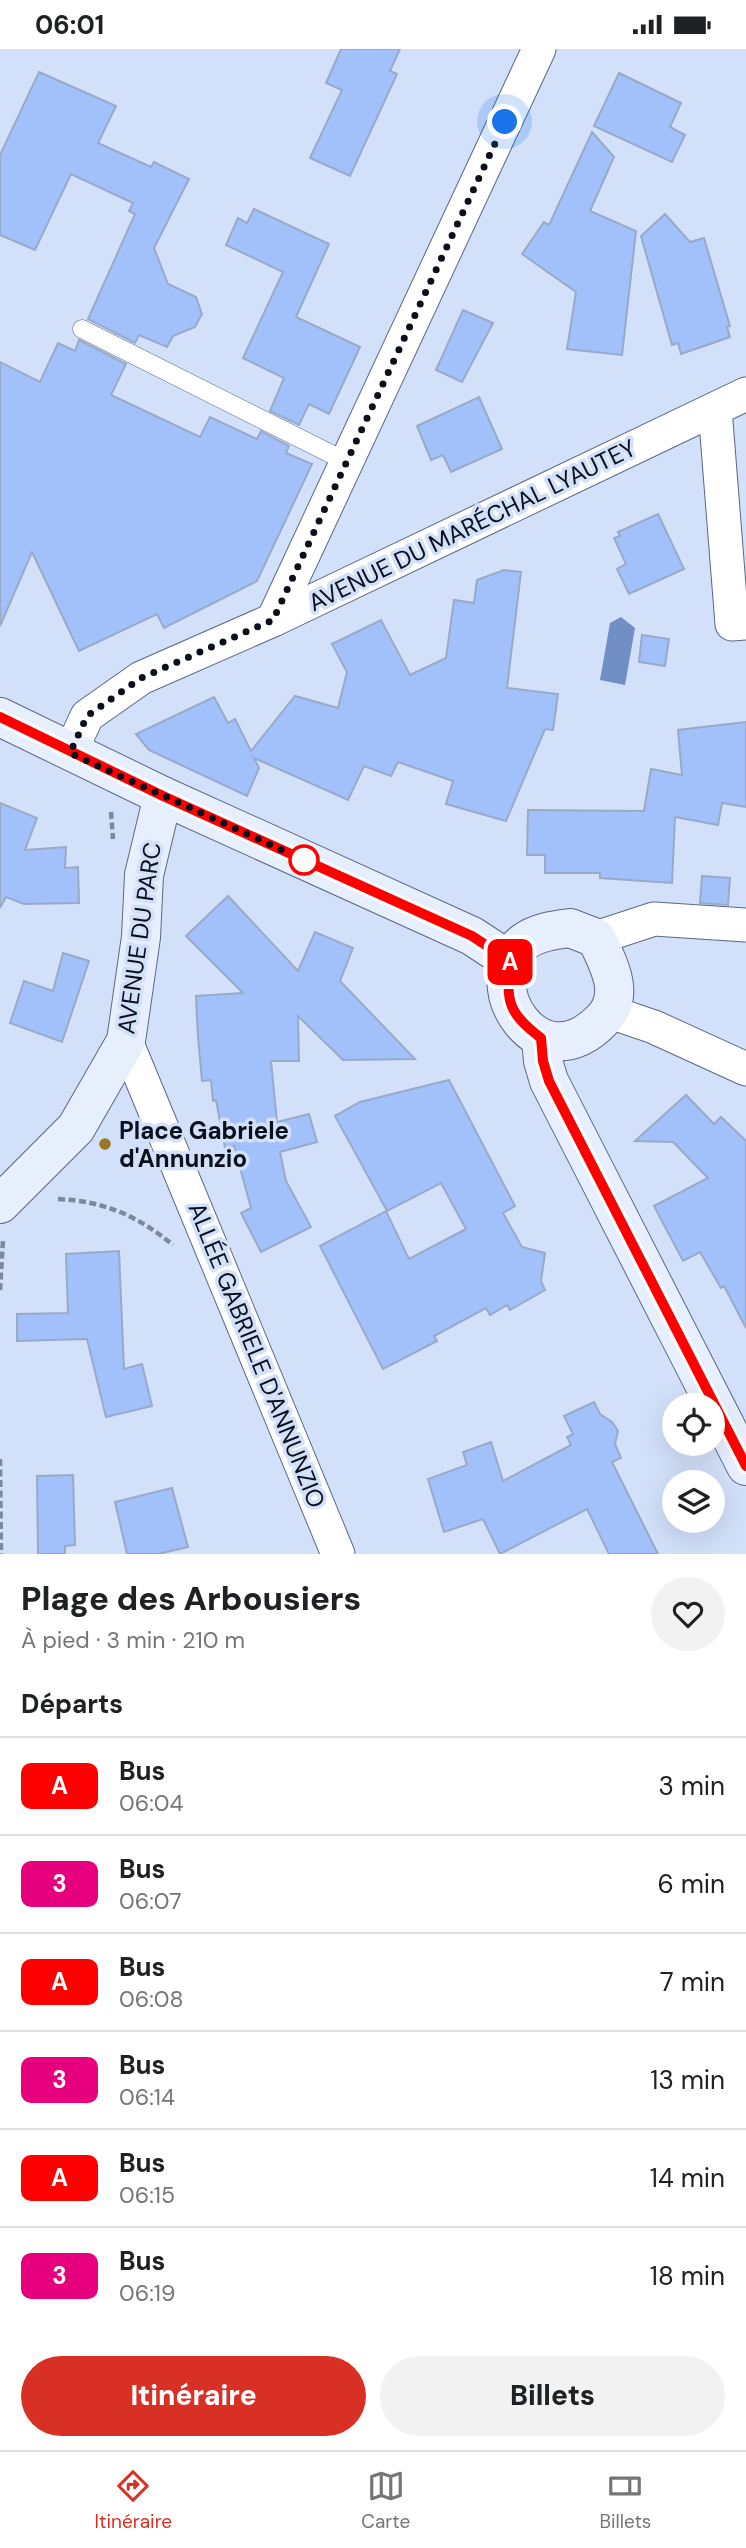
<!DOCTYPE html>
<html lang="fr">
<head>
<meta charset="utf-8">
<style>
  :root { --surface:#fff; --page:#f2f2f2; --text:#202124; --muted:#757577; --line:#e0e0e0; --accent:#d93025 }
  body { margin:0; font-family:"DM Sans",sans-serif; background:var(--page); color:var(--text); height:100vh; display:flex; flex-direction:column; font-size:26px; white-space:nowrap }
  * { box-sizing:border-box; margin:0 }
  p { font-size:23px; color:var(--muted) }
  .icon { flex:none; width:38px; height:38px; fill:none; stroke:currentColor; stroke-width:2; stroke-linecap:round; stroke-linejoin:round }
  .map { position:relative; height:1505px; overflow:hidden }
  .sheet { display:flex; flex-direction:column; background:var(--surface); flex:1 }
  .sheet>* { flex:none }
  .badge { padding:0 14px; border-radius:10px; font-size:24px; line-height:46px }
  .controls { position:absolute; left:662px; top:1344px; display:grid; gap:14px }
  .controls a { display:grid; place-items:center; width:63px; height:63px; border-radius:50%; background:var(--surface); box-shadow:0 7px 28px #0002; font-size:35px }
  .you { position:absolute; width:35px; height:35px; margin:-18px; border:5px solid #fff; border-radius:50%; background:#1a73e8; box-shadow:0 0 0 10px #1a73e833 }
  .map>.badge { position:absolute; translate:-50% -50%; box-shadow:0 0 0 4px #fff }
  h2 { padding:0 21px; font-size:26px; line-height:63px }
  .round { display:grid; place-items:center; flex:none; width:74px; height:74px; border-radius:37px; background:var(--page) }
  .overview { display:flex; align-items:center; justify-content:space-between; height:119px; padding:0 21px }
  h1 { font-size:33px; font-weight:800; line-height:52px }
  .primary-button { display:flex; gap:14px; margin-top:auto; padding:14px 21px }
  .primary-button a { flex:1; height:80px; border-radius:42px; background:var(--accent); color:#fff; font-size:28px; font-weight:800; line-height:80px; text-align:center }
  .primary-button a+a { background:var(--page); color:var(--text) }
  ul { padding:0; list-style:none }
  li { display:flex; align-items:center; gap:21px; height:98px; padding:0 21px; border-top:2px solid var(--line) }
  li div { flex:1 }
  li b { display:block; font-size:26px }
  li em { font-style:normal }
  li .badge { min-width:77px; font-weight:700; text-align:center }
  .status { display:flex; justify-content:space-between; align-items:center; height:49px; padding:0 35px; background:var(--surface); direction:ltr }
  .status svg { height:19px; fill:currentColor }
  .dock { display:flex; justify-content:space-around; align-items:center; height:98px; border-top:2px solid var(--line); background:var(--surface); font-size:19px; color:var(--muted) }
  .dock a { display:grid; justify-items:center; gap:4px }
  .dock .on { color:var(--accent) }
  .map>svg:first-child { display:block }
</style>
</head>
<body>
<div class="status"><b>06:01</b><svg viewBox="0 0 49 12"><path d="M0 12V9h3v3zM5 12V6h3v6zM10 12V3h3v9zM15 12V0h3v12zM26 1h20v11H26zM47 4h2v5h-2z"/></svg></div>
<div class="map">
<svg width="746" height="1505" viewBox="0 0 746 1505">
  <rect width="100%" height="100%" fill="#d2e0fa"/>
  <!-- water -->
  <polygon fill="#718ec5" points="621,568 635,579 625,636 600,631 610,574"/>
  <!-- building -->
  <g fill="#a2c1fb" stroke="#99a9c8" stroke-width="2">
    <polygon points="341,0 400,0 390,22 397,25 350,127 310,109 342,41 326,34"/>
    <polygon points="39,23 116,57 98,94 151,118 154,113 189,130 154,199 168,235 196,248 202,265 195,278 173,287 167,298 139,286 135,294 88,270 135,165 129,162 133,154 71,125 35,201 0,186 0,106"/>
    <polygon points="619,24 681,54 670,78 685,86 672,113 594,77"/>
    <polygon points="592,83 614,108 590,162 636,182 622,306 567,300 576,243 522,205 544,173 549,176"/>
    <polygon points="254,160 329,195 296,268 360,298 329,365 309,355 299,376 270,362 284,329 243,309 283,223 226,196 238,169 247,174"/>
    <polygon points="665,165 690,193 704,189 730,277 727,278 730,288 681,305 678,294 672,296 641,187"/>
    <polygon points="463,261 493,274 462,333 436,321"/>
    <polygon points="79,291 126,315 111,346 200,388 210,368 257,390 261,382 289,397 286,404 312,415 257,532 164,579 157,565 79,602 32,503 0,577 0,313 40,333 58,294 75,302"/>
    <polygon points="479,348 502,400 451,423 443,406 431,411 417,377"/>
    <polygon points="658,465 684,520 629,545 617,520 626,515 614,489 620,487 618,483"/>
    <polygon points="504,521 521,523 507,639 558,645 553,681 545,680 506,772 446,755 453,732 398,713 391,727 364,717 348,751 254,709 259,719 247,747 149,701 136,685 214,648 228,674 235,670 251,702 295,647 338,659 347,623 332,595 381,571 410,626 446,609 454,551 474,554 477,531"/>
    <polygon points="642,586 669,590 665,617 639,613"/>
    <polygon points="746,673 746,758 722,754 718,776 675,768 672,834 600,829 600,824 545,824 545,806 527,806 528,761 644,762 651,720 682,726 678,681"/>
    <polygon points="0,754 37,769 25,801 66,798 65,819 78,818 79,854 24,855 6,848 0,859"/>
    <polygon points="702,827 730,829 728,856 700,854"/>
    <polygon points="228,847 298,922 315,883 353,899 340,932 415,1010 343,1011 298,967 299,1012 271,1012 277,1073 309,1065 317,1093 280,1103 286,1132 311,1178 261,1203 241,1164 251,1159 234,1097 225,1099 216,1051 213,1052 211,1031 202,1032 198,988 196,947 243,944 186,887"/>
    <polygon points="63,904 89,912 62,993 10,974 24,932 53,942"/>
    <polygon points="449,1031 515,1157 503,1164 522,1198 545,1204 541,1232 545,1241 510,1261 507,1256 490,1266 486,1259 434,1287 437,1292 383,1320 320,1197 386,1162 409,1210 466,1180 441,1134 387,1162 335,1067 360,1053"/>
    <polygon points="686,1046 714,1075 721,1068 746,1092 746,1279 724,1237 721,1239 700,1203 683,1212 654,1157 708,1129 673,1093 635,1092"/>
    <polygon points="119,1202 124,1320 142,1315 152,1357 106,1368 87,1290 17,1292 17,1265 68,1264 66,1205"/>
    <polygon points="594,1353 600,1365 612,1373 618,1382 615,1395 621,1409 612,1413 658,1505 609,1505 587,1460 500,1505 483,1470 444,1483 428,1430 467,1416 463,1403 491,1393 503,1432 571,1396 567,1388 573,1385 564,1367"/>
    <polygon points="73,1426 75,1496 65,1497 65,1505 38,1505 37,1427"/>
    <polygon points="172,1439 188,1498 158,1505 127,1505 115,1453"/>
  </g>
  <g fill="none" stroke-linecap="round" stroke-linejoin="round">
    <!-- lane casing -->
    <g stroke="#5a6985" stroke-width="19">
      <polyline id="lane" points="82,280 347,413"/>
    </g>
    <!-- street casing -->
    <g stroke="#5a6985" stroke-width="35">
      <g id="street">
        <polyline points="715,360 732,575 746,574"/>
        <polyline points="273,571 539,0"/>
        <polyline points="70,704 87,667 141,629 273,571 746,345"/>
        <polyline points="596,889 654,870 746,876"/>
        <polyline points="610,963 654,978 746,1020"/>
        <polyline points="126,992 338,1505"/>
      </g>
    </g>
    <!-- secondary casing -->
    <g stroke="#5a6985" stroke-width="40">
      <g id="secondary">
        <polyline points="0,668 163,747 472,887 510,912"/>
        <path d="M570 879 596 889C609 916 627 947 601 972 537 1036 475 932 524 893 537 883 555 881 570 879Z"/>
        <polyline points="541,989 543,1012 549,1032 746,1417"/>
        <polyline points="0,1155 76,1079 126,992 141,888 144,826 163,747"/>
      </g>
    </g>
    <!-- path -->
    <g stroke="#7d889b" stroke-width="4.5" stroke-dasharray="7 3.5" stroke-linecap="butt">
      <polyline points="111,763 113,790"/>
      <path d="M58 1150C104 1152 138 1167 173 1196"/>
      <polyline points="0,1241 3,1191"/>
      <polyline points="0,1410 1,1505"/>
    </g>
    <!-- lane -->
    <use href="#lane" stroke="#fff" stroke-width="18"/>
    <!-- street -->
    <use href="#street" stroke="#fff" stroke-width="33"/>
    <!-- secondary -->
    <use href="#secondary" stroke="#e8effc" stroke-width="38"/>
  </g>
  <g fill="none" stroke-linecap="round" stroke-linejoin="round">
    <!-- line casing -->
    <g stroke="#fff" stroke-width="16">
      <path id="line" d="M0 668 163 747 472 887 510 912C506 953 508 964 541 989L543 1012 549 1032 746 1417"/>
    </g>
    <!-- line -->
    <use href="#line" stroke="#f00" stroke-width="10"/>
    <!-- walk -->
    <polyline stroke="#0a101b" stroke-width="7" stroke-dasharray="0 12.6" points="304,811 70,704 87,667 141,629 273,571 505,73"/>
  </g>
  <!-- markers -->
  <circle fill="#fff" stroke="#f00" stroke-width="3.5" cx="304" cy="811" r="14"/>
  <circle fill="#9b7521" stroke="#d2e0fa" stroke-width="2.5" cx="105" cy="1095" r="7"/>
  <g text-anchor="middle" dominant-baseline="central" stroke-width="7" stroke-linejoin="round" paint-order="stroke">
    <!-- street labels -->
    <g font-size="24" fill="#0a101b" stroke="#d2e0fa">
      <text transform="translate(472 476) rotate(-26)">AVENUE DU MARÉCHAL LYAUTEY</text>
      <text transform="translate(139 889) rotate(-82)">AVENUE DU PARC</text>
      <text transform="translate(257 1306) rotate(68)">ALLÉE GABRIELE D'ANNUNZIO</text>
    </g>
    <!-- poi labels -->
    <g font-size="24" font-weight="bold" fill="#0a101b" stroke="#d2e0fa" text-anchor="start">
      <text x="119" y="1081">Place Gabriele<tspan x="119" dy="28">d'Annunzio</tspan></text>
    </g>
  </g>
</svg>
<div class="controls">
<a><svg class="icon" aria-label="locate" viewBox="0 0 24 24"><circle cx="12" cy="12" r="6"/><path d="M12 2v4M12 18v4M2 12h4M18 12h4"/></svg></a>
<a><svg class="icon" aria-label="layers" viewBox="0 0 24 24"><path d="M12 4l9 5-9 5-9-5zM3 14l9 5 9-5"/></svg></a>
</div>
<div class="you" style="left:505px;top:73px"></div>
<b class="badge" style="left:510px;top:913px;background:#f00;color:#fff">A</b>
</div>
<section class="sheet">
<div class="overview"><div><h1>Plage des Arbousiers</h1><p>À pied · 3 min · 210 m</p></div><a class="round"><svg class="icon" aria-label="heart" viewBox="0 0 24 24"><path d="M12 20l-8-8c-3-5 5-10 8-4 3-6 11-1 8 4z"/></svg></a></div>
<h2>Départs</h2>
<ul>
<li><span class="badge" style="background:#f00;color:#fff">A</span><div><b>Bus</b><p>06:04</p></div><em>3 min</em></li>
<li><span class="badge" style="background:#e6007e;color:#fff">3</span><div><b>Bus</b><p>06:07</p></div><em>6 min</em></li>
<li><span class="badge" style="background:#f00;color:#fff">A</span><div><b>Bus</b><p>06:08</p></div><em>7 min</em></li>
<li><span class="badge" style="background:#e6007e;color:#fff">3</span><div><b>Bus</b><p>06:14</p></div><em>13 min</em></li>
<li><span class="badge" style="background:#f00;color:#fff">A</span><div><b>Bus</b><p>06:15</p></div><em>14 min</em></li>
<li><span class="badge" style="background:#e6007e;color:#fff">3</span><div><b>Bus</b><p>06:19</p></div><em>18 min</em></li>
</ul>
<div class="primary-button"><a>Itinéraire</a><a>Billets</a></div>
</section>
<nav class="dock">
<a class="on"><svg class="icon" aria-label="directions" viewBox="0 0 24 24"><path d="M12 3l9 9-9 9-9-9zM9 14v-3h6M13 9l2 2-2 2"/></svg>Itinéraire</a>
<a><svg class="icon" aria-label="map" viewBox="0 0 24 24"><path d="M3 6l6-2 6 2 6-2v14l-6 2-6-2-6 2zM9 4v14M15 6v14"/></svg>Carte</a>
<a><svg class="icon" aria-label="tickets" viewBox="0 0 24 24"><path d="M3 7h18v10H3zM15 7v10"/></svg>Billets</a>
</nav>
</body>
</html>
